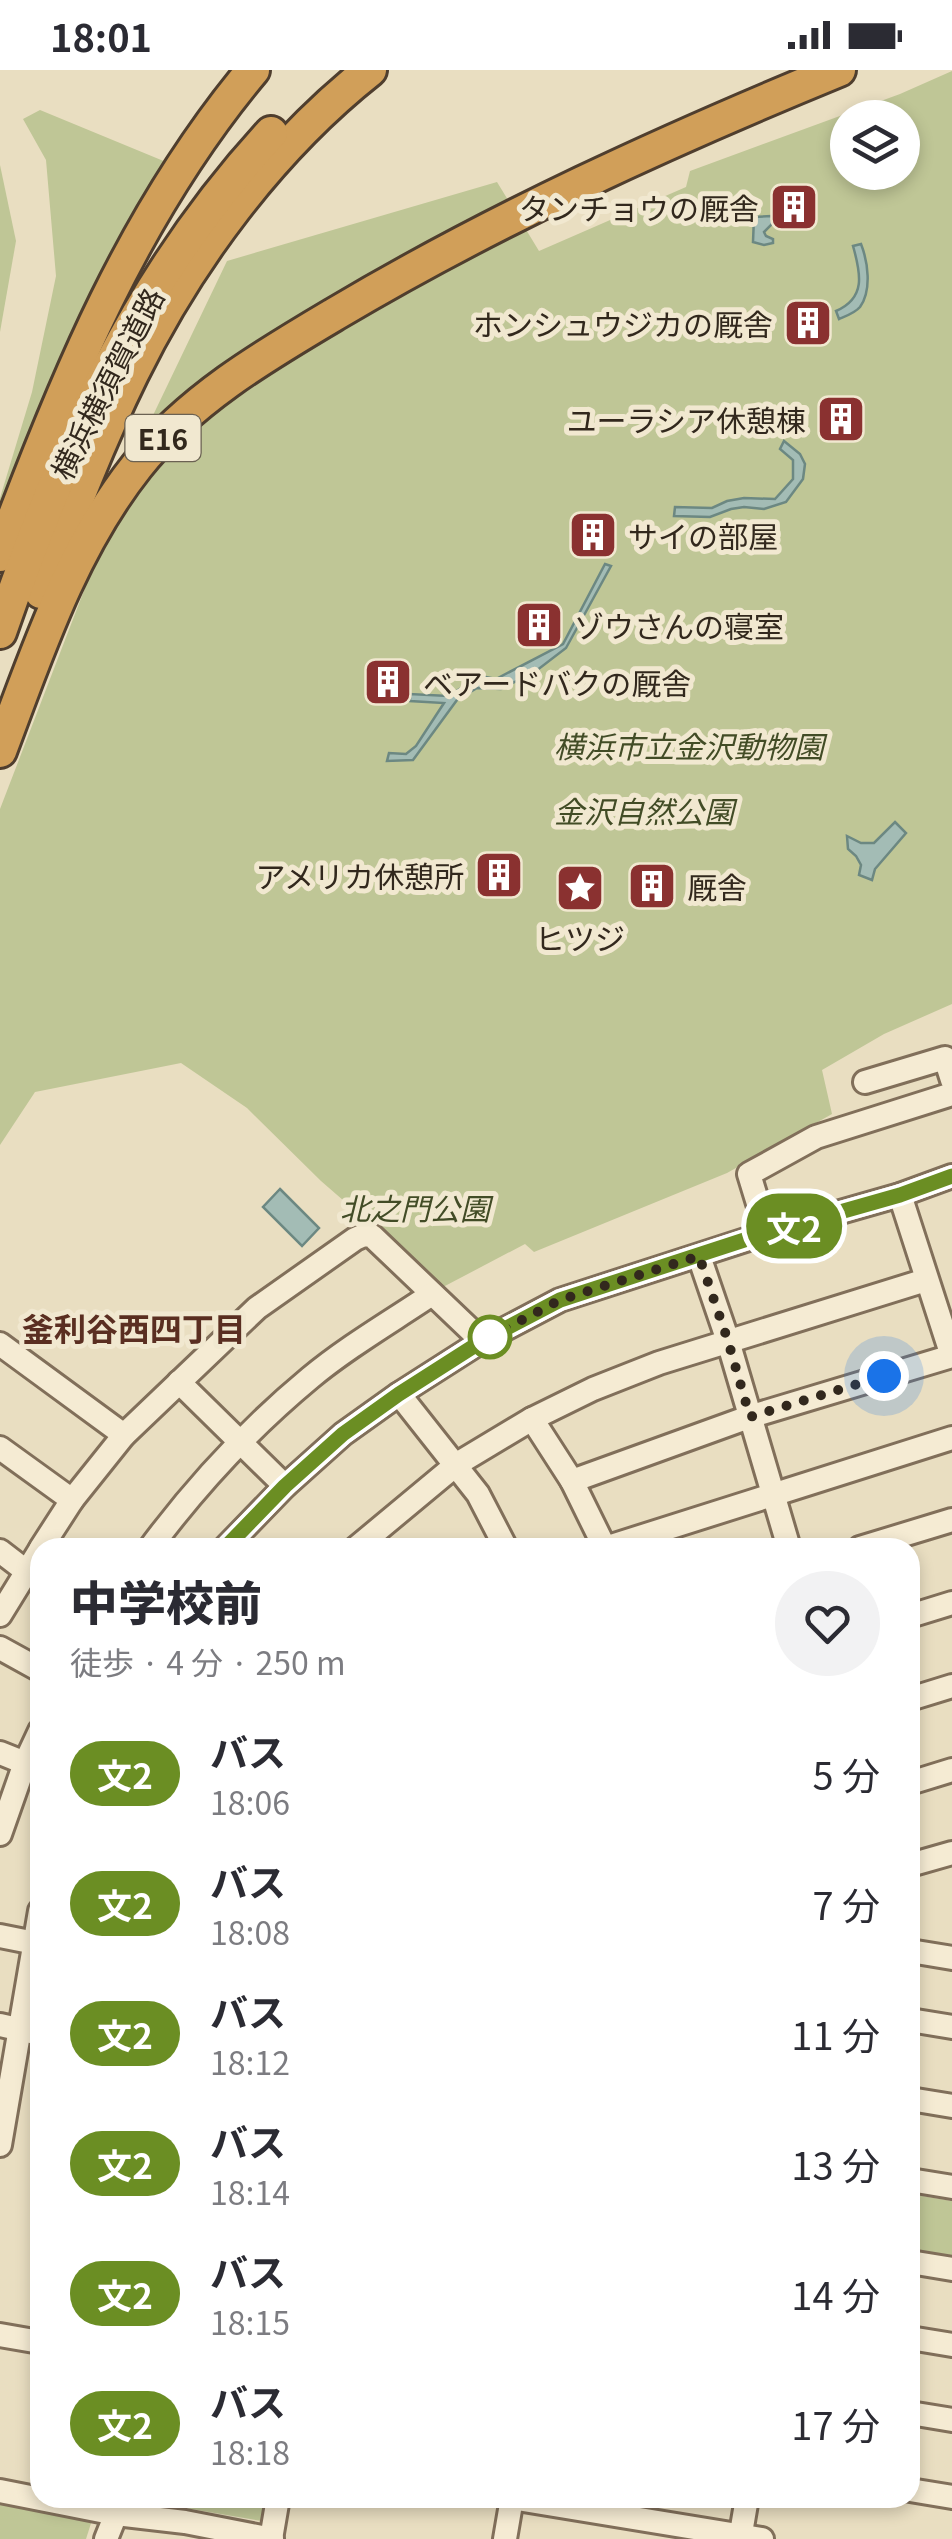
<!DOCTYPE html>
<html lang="ja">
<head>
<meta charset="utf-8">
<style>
  :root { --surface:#fff; --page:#f2f2f3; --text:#2b2b33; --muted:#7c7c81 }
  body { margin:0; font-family:Georgia,"Noto Sans JP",serif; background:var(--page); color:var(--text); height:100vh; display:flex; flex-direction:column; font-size:38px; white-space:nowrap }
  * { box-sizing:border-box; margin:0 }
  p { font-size:32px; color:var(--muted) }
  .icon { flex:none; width:55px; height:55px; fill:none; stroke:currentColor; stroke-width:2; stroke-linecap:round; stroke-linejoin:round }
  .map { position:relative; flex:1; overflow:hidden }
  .details { position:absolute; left:30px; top:1468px; width:890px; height:970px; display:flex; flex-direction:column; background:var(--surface); border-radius:30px; box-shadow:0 5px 15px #0003 }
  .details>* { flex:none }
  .badge { padding:0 20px; border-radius:32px; font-size:35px; line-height:65px }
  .tools { position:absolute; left:830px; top:30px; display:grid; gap:20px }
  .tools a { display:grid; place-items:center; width:90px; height:90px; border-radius:50%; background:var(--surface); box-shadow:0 5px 15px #0003; font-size:50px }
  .you { position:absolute; width:50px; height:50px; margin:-25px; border:8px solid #fff; border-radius:50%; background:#1a73e8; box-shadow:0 0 0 15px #1a73e833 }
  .map>.badge { position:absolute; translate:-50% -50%; box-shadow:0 0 0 5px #fff }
  .round { display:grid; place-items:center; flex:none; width:105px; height:105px; border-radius:52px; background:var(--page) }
  .overview { display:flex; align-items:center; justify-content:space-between; height:170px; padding:0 40px }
  h1 { font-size:48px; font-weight:800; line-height:75px }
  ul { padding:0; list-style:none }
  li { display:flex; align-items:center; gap:30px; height:130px; padding:0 40px }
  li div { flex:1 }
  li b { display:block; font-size:38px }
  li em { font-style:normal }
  li .badge { min-width:110px; font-weight:700; text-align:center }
  .status { display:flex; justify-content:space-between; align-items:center; height:70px; padding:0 50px; background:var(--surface); direction:ltr }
  .status svg { height:28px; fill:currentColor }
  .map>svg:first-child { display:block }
</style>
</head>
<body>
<div class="status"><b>18:01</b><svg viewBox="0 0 49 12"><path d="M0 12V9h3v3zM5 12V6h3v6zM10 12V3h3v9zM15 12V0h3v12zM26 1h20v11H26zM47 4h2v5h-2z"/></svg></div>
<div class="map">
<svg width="952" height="2469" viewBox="0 0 952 2469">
  <rect width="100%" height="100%" fill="#e9dec1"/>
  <!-- green -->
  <g fill="#bfc696" fill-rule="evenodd">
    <path d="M952 1V934L884 964 822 1000 832 1044 727 1103 534 1182 525 1174 443 1217 321 1111 247 1038 181 993 35 1022 0 1075V739L145 362 227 191 497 112 539 181 686 117 690 101 900 24ZM848 48H902V102H848Z"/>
    <polygon points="40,40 166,92 90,226 0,452 0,428 32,322 56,206 46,90 23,49"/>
    <polygon points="0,95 16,171 0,262"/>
    <polygon points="910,2124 952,2131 952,2192 910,2185"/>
    <polygon points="145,2428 272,2428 267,2452 144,2431"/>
    <polygon points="0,2432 93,2447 86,2469 0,2469"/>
  </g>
  <!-- water -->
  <g fill="#a3bcb5" stroke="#6c8882" stroke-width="2.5">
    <polygon points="771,146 775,151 764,162 766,166 773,169 773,173 764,175 753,172 754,147"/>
    <path d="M861 174C868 192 872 220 860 237 855 243 846 246 839 249L836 241C866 228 861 204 853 176Z"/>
    <polygon points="784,371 800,384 805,394 803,409 786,432 764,439 744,437 731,439 710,447 674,446 675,437 712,438 727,431 744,428 775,429 793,409 793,390 780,379"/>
    <polygon points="605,494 611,496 566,578 536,601 501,619 477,618 457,630 413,690 387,691 389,683 406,684 416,676 444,633 410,631 410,624 448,626 481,606 496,609 563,574"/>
    <polygon points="895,752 906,763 875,799 872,810 859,805 861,795 856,786 848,779 847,766 861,773 874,773"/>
    <polygon points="280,1119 319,1158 302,1176 263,1137"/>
  </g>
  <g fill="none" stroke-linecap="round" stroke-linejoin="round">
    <!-- minor casing -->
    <g stroke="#816f5a" stroke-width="28">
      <g id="minor">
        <polyline points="865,1012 945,988 952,1010"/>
        <polyline points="900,1125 952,1286"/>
        <polyline points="767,1163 749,1104 816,1067 952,1024"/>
        <polyline points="699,1186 728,1271 789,1478"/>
        <polyline points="0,1274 124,1365"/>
        <polyline points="179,1312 285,1416"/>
        <polyline points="399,1324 478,1424 506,1478"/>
        <polyline points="532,1349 572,1411 605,1478"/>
        <polyline points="0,1378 72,1430"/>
        <polyline points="572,1411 749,1347 952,1286"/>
        <polyline points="41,1478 72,1430 124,1365 257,1238 355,1169 364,1165 372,1166 482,1271"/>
        <path d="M150 1478C196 1416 251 1357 310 1308 347 1277 392 1251 432 1224"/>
        <polyline points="225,1478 285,1416 343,1364 399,1324 482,1271 560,1230 767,1163 900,1125 952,1106"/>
        <polyline points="356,1478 457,1394 532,1349 593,1319 659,1293 926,1210"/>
        <polyline points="605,1478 952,1368"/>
        <polyline points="860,1478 952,1450"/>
        <polyline points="0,1481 26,1501"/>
        <polyline points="0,1545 40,1480"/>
        <polyline points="910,1546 952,1533"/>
        <polyline points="0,1578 40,1600"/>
        <polyline points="910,1629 952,1616"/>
        <polyline points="0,1683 25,1693"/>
        <polyline points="910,1713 952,1700"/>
        <polyline points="0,1764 25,1693 40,1661"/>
        <polyline points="910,1795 952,1783"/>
        <polyline points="0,1866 40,1874"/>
        <polyline points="910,1881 952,1888"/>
        <polyline points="910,1950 952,1957"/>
        <polyline points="0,1955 40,1964"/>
        <polyline points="910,2029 952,2036"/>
        <polyline points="0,2075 40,1841"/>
        <polyline points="910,2110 952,2117"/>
        <polyline points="910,2192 952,2199"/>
        <polyline points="0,2265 40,2272"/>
        <polyline points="910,2268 952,2275"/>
        <polyline points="910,2343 952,2350"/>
        <polyline points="910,2420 952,2427"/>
        <polyline points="0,2421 116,2444 185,2452 272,2469"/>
        <polyline points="511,2428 762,2469"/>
        <polyline points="106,2469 116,2444"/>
        <polyline points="271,2469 278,2428"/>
        <polyline points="505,2469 512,2428"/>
        <polyline points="740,2469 747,2428"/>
      </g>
    </g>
    <!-- highway casing -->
    <g stroke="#4f3e2e" stroke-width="38">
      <g id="highway">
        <path d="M0 485C64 313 134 142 253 0"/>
        <path d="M41 522C69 449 97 375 132 304 188 190 270 79 370 0"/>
        <path d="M0 562C65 375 135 211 271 63"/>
        <path d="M0 681C37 583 71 479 137 396 189 330 264 286 335 244 495 149 666 71 839 0"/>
      </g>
    </g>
    <!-- minor -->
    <use href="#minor" stroke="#f5ebd3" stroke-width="22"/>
    <!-- highway -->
    <use href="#highway" stroke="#d19f59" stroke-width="32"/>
  </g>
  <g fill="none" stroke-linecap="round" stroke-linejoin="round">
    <!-- line casing -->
    <g stroke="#fff" stroke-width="22">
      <polyline id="line" points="225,1478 285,1416 343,1364 399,1324 482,1271 560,1230 766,1163 900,1125 952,1106"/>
    </g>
    <!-- line -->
    <use href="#line" stroke="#6b8e23" stroke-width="15"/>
    <!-- walk -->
    <polyline stroke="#32281d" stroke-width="10" stroke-dasharray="0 18" points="490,1267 482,1271 560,1230 699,1186 728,1271 750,1347 884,1306"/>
  </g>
  <!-- icons -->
  <defs>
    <g id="building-square" transform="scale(2.5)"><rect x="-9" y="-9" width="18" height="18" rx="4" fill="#8a3130" stroke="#f1e8d0"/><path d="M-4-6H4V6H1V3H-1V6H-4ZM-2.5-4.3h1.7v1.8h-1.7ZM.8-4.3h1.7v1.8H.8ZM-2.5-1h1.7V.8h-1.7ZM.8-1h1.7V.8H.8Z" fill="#fff"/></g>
    <g id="sight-square" transform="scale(2.5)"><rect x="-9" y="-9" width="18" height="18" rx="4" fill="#8a3130" stroke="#f1e8d0"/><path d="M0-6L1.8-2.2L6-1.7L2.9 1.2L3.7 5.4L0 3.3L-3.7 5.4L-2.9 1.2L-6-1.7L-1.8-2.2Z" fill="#fff"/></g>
  </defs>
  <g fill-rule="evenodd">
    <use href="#building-square" x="794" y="137"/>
    <use href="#building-square" x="808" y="253"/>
    <use href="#building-square" x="841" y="349"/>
    <use href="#building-square" x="593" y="465"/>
    <use href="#building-square" x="539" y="555"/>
    <use href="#building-square" x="388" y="612"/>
    <use href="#building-square" x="499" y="805"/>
    <use href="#building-square" x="652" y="816"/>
    <use href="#sight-square" x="580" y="818"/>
  </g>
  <!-- markers -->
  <circle fill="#fff" stroke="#6b8e23" stroke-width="5" cx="490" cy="1267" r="20"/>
  <g text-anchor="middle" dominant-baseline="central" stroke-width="10" stroke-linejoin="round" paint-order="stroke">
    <!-- shield labels -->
    <rect fill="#f1e8d0" stroke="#6b6253" stroke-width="2.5" x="125.5" y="345" width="75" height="46" rx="8"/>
    <g font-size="28" font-weight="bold" fill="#32281d">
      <text x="163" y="368">E16</text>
    </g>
    <!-- poi labels -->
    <g font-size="30" fill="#32281d" stroke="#f1e8d0" text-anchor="end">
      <text x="759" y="137">タンチョウの厩舎</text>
      <text x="773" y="253">ホンシュウジカの厩舎</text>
      <text x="806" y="349">ユーラシア休憩棟</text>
      <text x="628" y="465" text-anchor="start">サイの部屋</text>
      <text x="574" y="555" text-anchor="start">ゾウさんの寝室</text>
      <text x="423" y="612" text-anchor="start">ベアードバクの厩舎</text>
      <text x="464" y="805">アメリカ休憩所</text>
      <text x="687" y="816" text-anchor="start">厩舎</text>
      <text x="580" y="867" text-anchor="middle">ヒツジ</text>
    </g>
    <!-- street labels -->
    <g font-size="30" fill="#32281d" stroke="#f1e8d0">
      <text transform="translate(106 313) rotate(-63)">横浜横須賀道路</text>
    </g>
    <!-- park labels -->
    <g font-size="30" font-style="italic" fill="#424c26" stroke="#f1e8d0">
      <text x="689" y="675">横浜市立金沢動物園</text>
      <text x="644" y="740">金沢自然公園</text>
      <text x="415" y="1137">北之門公園</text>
    </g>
    <!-- neighbourhood labels -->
    <g font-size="32" font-weight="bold" fill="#5a2e21" stroke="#f1e8d0">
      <text x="134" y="1257">釜利谷西四丁目</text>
    </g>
  </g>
</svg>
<div class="tools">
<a><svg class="icon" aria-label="layers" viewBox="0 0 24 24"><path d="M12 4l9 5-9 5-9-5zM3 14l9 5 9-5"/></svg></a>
</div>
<div class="you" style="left:884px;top:1306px"></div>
<b class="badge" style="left:794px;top:1156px;background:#6b8e23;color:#fff">文2</b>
<section class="details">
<div class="overview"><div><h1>中学校前</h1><p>徒歩 · 4 分 · 250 m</p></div><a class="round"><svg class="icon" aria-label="heart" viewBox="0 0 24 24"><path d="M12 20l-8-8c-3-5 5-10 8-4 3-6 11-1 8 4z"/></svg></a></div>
<ul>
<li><span class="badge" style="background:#6b8e23;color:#fff">文2</span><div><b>バス</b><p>18:06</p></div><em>5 分</em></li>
<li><span class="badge" style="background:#6b8e23;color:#fff">文2</span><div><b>バス</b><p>18:08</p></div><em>7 分</em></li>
<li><span class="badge" style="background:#6b8e23;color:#fff">文2</span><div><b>バス</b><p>18:12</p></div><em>11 分</em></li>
<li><span class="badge" style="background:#6b8e23;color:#fff">文2</span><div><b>バス</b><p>18:14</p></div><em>13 分</em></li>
<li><span class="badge" style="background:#6b8e23;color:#fff">文2</span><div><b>バス</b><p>18:15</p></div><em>14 分</em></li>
<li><span class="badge" style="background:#6b8e23;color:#fff">文2</span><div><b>バス</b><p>18:18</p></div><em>17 分</em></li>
</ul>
</section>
</div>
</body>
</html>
